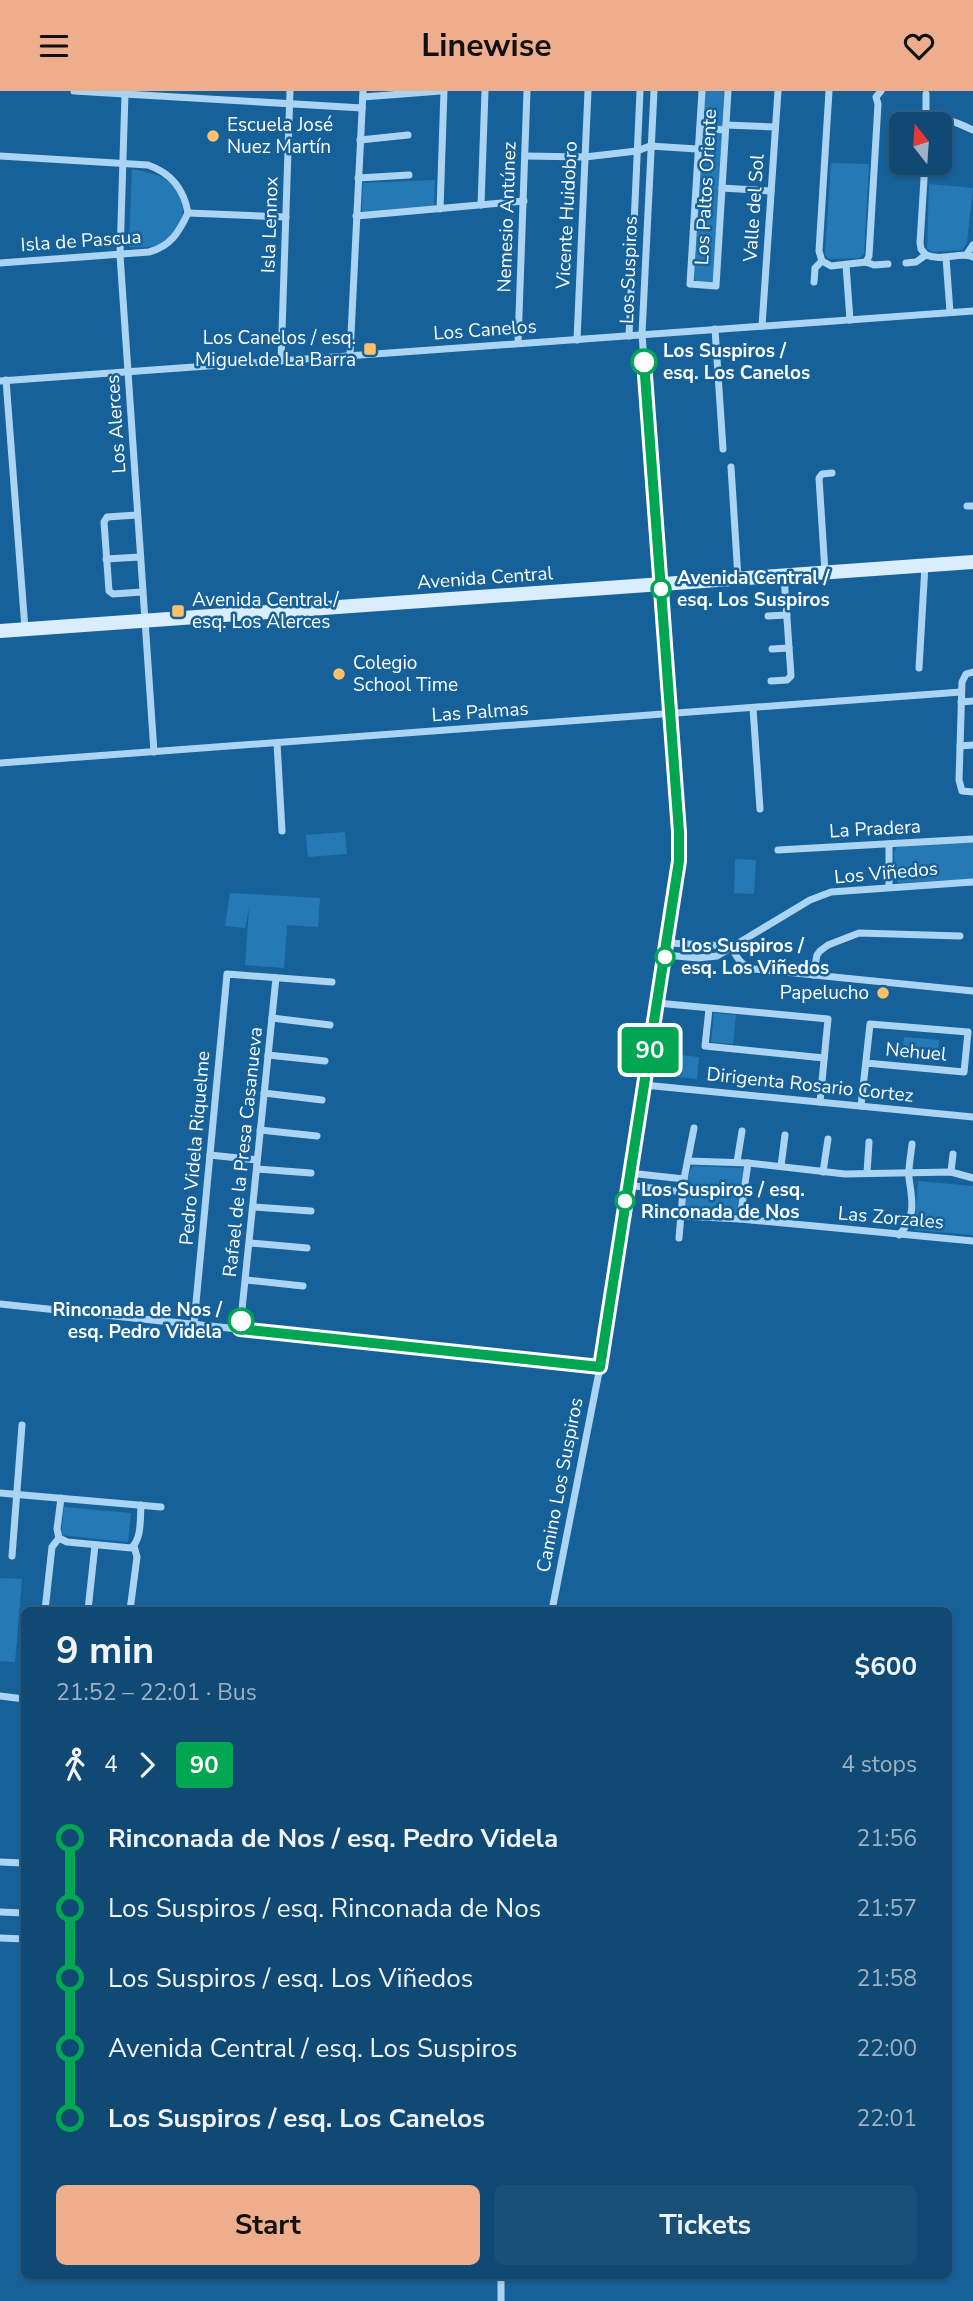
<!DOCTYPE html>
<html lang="en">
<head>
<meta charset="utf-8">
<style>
  :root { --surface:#104973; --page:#195078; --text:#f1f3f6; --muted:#9cb2c4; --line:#306185; --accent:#eead8d }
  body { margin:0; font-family:"Nunito Sans",sans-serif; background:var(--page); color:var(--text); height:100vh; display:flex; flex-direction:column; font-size:26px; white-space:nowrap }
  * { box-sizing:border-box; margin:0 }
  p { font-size:23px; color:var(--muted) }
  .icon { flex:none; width:38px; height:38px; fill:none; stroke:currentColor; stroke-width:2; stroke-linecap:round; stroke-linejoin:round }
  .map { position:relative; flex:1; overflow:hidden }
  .sheet { position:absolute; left:21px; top:1516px; width:931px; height:672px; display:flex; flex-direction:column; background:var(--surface); border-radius:10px; box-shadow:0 2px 5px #0004,0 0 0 2px var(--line) }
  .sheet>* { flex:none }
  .badge { padding:0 14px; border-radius:5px; font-size:24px; line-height:46px }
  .needle { width:46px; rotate:343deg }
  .fabs { position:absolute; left:889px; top:21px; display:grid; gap:14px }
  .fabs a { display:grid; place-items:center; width:63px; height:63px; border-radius:10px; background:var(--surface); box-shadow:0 2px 5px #0004,0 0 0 2px var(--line); font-size:35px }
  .map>.badge { position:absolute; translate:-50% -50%; box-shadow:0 0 0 4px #fff }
  .legs { display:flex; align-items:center; gap:10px; height:77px; padding:0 35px; font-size:23px }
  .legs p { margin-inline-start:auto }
  .head { display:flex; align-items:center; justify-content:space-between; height:119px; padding:0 35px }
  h1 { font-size:38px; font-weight:700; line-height:52px }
  .primary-button { display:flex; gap:14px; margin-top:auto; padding:14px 35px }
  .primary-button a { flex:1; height:80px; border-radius:10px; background:var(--accent); color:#111; font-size:28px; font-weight:700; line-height:80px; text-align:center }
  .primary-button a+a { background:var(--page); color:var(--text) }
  ul { padding:0 35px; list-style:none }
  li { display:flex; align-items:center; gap:24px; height:70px; font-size:26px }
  li i { display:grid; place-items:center; width:10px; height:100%; margin:0 9px; background:currentColor }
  li i::after { content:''; width:18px; height:18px; margin:-9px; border:5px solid; border-radius:50%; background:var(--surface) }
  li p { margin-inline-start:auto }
  li:first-child i { background:linear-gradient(#0000 50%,currentColor 0) }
  li:last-child i { background:linear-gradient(currentColor 50%,#0000 0) }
  header { display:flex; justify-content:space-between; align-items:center; height:91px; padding:0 35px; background:var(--accent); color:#111; font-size:32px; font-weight:700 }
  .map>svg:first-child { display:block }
</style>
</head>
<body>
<header><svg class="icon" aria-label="menu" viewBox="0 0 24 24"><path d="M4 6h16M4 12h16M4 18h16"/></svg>Linewise<svg class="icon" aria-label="heart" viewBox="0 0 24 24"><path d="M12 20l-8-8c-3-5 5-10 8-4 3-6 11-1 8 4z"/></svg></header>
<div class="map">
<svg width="973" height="2210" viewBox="0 0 973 2210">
  <rect width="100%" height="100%" fill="#166199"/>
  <!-- green -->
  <g fill="#257ab6">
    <polygon points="704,0 724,0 714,190 708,192 696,191 693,185"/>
    <polygon points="831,72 869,73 864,163 860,167 828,168 825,163"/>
    <path d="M132 78C144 81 157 82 168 90 188 105 188 135 167 150 156 157 141 157 129 156Z"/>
    <polygon points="435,89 434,115 362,121 363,92"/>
    <polygon points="929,93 973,97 967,152 962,159 933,161 927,158"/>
    <polygon points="345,741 347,763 308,766 306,744"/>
    <polygon points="973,751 973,788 899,792 894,787 894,762 897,755"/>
    <polygon points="735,768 756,769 754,803 734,802"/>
    <polygon points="230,802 320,807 318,836 287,834 284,877 245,874 249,817 245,837 225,835"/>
    <polygon points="714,922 736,924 733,953 711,951"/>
    <polygon points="904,946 939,949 937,971 902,968"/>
    <polygon points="663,962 699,966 697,988 660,984"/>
    <path d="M693 1075 743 1077 737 1123 686 1118C684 1106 686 1085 693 1075Z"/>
    <polygon points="918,1090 973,1095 973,1144 914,1139"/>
    <polygon points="64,1416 131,1422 128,1451 61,1444"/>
    <polygon points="0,1487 22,1488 15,1571 0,1570"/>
  </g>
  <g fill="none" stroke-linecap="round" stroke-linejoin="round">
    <!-- street -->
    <g stroke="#aad4f2" stroke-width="7">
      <polyline points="74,0 362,17"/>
      <polyline points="702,0 690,193 716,195 728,0"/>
      <polyline points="125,3 120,164 154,661"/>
      <polyline points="926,3 926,24 930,32"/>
      <polyline points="363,6 441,0"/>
      <path d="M930 33C943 23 959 33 973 39"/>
      <polyline points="726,34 775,36"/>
      <polyline points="700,37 725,39"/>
      <polyline points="360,49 408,44"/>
      <path d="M0 65 148 74C171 82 184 98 188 122"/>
      <polyline points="525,65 585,66 637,60 650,55 697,58"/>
      <polyline points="925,72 920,152 921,158 926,164"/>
      <polyline points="358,87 409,84"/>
      <polyline points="722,97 771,100"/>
      <polyline points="481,114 485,0"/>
      <polyline points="440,118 444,0"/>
      <polyline points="188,122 286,126"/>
      <polyline points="356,125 524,110"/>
      <polyline points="967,163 973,154"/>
      <polyline points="946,167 950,221"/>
      <polyline points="822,170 819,160 829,0"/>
      <polyline points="822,170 831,175 866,171 874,174 888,173"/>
      <polyline points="866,171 869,165 878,13 876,6 881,0"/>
      <path d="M0 172 149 161C171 155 179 141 188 122"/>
      <path d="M906 172 916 171 926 164C943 171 960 160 973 166"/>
      <polyline points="846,174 850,229"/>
      <polyline points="814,191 815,177 822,170"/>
      <polyline points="762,235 778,0"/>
      <polyline points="715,238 723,358"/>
      <polyline points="629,245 640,0"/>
      <polyline points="577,249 588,0"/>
      <polyline points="518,252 527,0"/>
      <polyline points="350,264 363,0"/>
      <polyline points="281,270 290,0"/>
      <polyline points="6,289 25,538"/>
      <polyline points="0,290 973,220"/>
      <polyline points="731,376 738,487"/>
      <polyline points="967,415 973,415"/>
      <polyline points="137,424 107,426 104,431 109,500 113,503 142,501"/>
      <polyline points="106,468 140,466"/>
      <polyline points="825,481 819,387 822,383 832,382"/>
      <polyline points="768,525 787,524"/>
      <polyline points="772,558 789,557"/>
      <polyline points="919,577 925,474"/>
      <polyline points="973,581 966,583 962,591 959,689 962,700 973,701"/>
      <polyline points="771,590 787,589 791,585 784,485"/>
      <polyline points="961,611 973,610"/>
      <polyline points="753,617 760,718"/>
      <polyline points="277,652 282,740"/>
      <polyline points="960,655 973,654"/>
      <polyline points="0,672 961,601"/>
      <polyline points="778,759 973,748"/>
      <polyline points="889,796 889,753"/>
      <polyline points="667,852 730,855"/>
      <path d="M731 855C737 867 741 875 754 878L973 900"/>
      <polyline points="665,864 698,867 717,865 810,809 831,801 973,791"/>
      <polyline points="813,884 817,864 820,860 828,854 859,842 960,845"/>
      <polyline points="657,912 828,928 820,1011"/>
      <polyline points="709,918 705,955 824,967"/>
      <polyline points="272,927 330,934"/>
      <polyline points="268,964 325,970"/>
      <polyline points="644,994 973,1026"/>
      <polyline points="264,1002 322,1009"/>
      <polyline points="861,1015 870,933 968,941 964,981 866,972"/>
      <polyline points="260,1039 317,1045"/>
      <polyline points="210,1064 257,1069"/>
      <polyline points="688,1070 748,1072 845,1083 951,1081 973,1087"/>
      <polyline points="737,1071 742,1040"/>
      <polyline points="781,1075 785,1044"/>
      <polyline points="257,1078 311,1082"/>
      <polyline points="823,1081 828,1048"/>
      <polyline points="951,1081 953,1063"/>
      <polyline points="629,1082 684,1088"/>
      <polyline points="867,1082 869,1051"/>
      <polyline points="627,1094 683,1101"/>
      <polyline points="254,1116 311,1120"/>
      <polyline points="681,1125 740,1128 973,1150"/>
      <polyline points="740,1128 748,1072"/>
      <path d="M899 1144C917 1124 912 1110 909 1087 908 1076 911 1064 912 1053"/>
      <polyline points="679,1147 684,1088 694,1037"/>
      <polyline points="250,1152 307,1157"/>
      <polyline points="246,1189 303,1195"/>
      <polyline points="0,1213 600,1276"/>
      <polyline points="194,1233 227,883 332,891"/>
      <polyline points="240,1238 276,887"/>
      <polyline points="0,1402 161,1416"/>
      <path d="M59 1447 67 1451 131 1457C142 1448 140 1428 141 1414"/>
      <polyline points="59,1447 57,1438 61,1407"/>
      <polyline points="12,1465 22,1334"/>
      <polyline points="45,1519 52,1456 59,1447"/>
      <polyline points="88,1519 95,1454"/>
      <polyline points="130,1519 137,1466 134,1455"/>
      <polyline points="552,1519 600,1276 679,770 679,741 642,243 654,0"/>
      <polyline points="0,1605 24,1608"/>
      <polyline points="0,1771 24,1772"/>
      <polyline points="23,1772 24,1740"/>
      <polyline points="0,1821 24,1822"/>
      <polyline points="0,1847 24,1848"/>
      <polyline points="501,2210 501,2184"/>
    </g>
    <!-- secondary -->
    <polyline stroke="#d9edfc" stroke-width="14" points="0,540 973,471"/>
  </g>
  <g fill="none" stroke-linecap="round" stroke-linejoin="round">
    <!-- line-1 casing -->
    <g stroke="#fff" stroke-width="16">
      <polyline id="line-1" points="241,1230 240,1238 600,1276 679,770 679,741 644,271"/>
    </g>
    <!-- line-1 -->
    <use href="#line-1" stroke="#00a651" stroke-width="10"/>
  </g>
  <!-- markers -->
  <g fill="#ffc06b" stroke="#166199" stroke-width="2.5">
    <circle cx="213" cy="45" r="7"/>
    <rect x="363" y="251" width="14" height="14" rx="3.5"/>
    <rect x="171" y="513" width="14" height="14" rx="3.5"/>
    <circle cx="339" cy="583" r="7"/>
    <circle cx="883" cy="902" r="7"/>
  </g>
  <g fill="#fff" stroke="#00a651" stroke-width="3.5">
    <circle cx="644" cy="271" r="12"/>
    <circle cx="661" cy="498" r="9"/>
    <circle cx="665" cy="866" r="9"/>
    <circle cx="625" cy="1110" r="9"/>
    <circle cx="241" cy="1230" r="12"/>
  </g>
  <g text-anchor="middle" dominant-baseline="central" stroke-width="5" stroke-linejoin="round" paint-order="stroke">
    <!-- poi labels -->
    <g font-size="19" fill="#fff" stroke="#166199" text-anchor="start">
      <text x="227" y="34">Escuela José<tspan x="227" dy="22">Nuez Martín</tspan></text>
      <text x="356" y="247" text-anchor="end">Los Canelos / esq.<tspan x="356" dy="22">Miguel de La Barra</tspan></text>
      <text x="192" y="509">Avenida Central /<tspan x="192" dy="22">esq. Los Alerces</tspan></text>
      <text x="353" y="572">Colegio<tspan x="353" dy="22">School Time</tspan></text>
      <text x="869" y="902" text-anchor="end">Papelucho</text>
    </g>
    <!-- street labels -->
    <g font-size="19" fill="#fff" stroke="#166199">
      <text transform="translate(706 96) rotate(-87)">Los Paltos Oriente</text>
      <text transform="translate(754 117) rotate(-86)">Valle del Sol</text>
      <text transform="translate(567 124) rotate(-87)">Vicente Huidobro</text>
      <text transform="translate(507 126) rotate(-88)">Nemesio Antúnez</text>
      <text transform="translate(270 134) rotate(-88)">Isla Lennox</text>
      <text transform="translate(81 150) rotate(-4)">Isla de Pascua</text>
      <text transform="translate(629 179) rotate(-88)">Los Suspiros</text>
      <text transform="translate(485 239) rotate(-4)">Los Canelos</text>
      <text transform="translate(116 333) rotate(-94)">Los Alerces</text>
      <text transform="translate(485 487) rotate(-4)">Avenida Central</text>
      <text transform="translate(480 621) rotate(-4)">Las Palmas</text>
      <text transform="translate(875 738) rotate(-3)">La Pradera</text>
      <text transform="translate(886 782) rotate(-5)">Los Viñedos</text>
      <text transform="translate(916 961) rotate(5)">Nehuel</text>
      <text transform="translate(810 994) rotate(6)">Dirigenta Rosario Cortez</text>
      <text transform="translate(195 1057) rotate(-85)">Pedro Videla Riquelme</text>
      <text transform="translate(243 1061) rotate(-84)">Rafael de la Presa Casanueva</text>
      <text transform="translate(891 1127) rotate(5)">Las Zorzales</text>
      <text transform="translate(560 1394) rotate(-79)">Camino Los Suspiros</text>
    </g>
    <!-- stop labels -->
    <g font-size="19" font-weight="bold" fill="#fff" stroke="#166199" text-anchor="start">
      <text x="663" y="260">Los Suspiros /<tspan x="663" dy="22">esq. Los Canelos</tspan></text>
      <text x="677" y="487">Avenida Central /<tspan x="677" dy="22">esq. Los Suspiros</tspan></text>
      <text x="681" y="855">Los Suspiros /<tspan x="681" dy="22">esq. Los Viñedos</tspan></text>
      <text x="641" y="1099">Los Suspiros / esq.<tspan x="641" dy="22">Rinconada de Nos</tspan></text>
      <text x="222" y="1219" text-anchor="end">Rinconada de Nos /<tspan x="222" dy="22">esq. Pedro Videla</tspan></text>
    </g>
  </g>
</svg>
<div class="fabs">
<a><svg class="needle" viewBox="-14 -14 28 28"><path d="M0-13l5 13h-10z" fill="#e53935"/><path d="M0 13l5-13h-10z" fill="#9cb2c4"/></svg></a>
</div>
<b class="badge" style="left:650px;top:959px;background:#00a651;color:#fff">90</b>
<section class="sheet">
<div class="head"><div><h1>9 min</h1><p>21:52 – 22:01 · Bus</p></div><b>$600</b></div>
<div class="legs"><svg class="icon" aria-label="walk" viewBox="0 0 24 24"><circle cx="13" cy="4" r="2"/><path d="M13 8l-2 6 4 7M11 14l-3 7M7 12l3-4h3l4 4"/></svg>4<svg class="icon" aria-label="forward" viewBox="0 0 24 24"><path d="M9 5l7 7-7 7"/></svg><b class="badge" style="background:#00a651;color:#fff">90</b><p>4 stops</p></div>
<ul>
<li><i style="color:#00a651"></i><b>Rinconada de Nos / esq. Pedro Videla</b><p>21:56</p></li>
<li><i style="color:#00a651"></i><span>Los Suspiros / esq. Rinconada de Nos</span><p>21:57</p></li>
<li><i style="color:#00a651"></i><span>Los Suspiros / esq. Los Viñedos</span><p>21:58</p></li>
<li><i style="color:#00a651"></i><span>Avenida Central / esq. Los Suspiros</span><p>22:00</p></li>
<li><i style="color:#00a651"></i><b>Los Suspiros / esq. Los Canelos</b><p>22:01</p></li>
</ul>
<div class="primary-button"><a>Start</a><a>Tickets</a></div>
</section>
</div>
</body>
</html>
